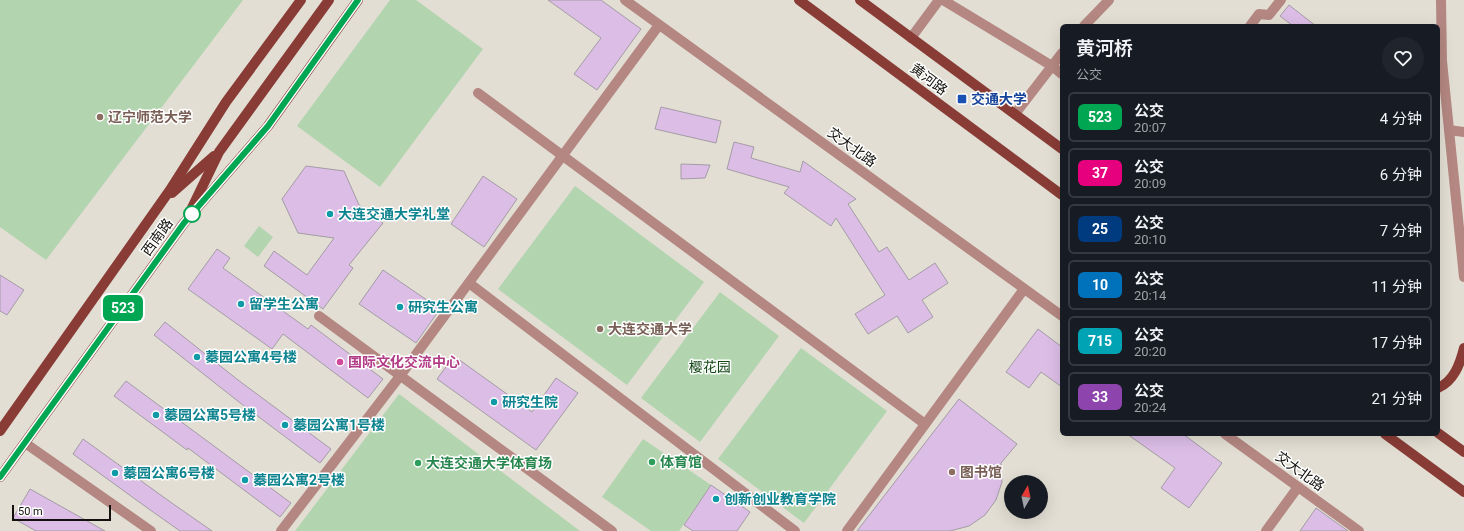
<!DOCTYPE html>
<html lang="zh">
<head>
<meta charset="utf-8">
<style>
  :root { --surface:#171b24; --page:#20242c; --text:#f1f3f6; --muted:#9ea1a6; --line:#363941 }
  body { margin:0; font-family:Roboto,"Noto Sans SC",sans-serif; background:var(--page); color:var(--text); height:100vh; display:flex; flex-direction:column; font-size:15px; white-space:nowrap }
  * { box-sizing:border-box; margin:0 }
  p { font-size:13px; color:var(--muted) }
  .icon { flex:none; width:22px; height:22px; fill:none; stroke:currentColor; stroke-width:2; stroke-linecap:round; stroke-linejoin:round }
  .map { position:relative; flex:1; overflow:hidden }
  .drawer { position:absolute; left:1060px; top:24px; width:380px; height:412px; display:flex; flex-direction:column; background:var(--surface); border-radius:6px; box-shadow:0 4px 16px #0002 }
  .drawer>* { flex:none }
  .badge { padding:0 8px; border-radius:6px; font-size:14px; line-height:26px }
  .needle { width:26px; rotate:9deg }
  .controls { position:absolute; left:1004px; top:475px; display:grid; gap:8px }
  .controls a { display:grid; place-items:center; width:44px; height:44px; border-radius:50%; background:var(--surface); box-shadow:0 4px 16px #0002; font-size:20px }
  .scale { position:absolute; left:12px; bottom:10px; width:99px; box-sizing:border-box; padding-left:4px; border:2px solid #12110d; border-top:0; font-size:11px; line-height:14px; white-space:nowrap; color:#12110d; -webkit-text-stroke:3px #fff; paint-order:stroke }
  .map>.badge { position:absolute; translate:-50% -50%; box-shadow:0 0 0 2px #fff }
  .round { display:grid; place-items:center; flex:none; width:42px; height:42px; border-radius:21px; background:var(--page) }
  .head { display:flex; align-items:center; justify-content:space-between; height:68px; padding:0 16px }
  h1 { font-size:19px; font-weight:600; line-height:30px }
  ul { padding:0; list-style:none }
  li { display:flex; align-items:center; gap:12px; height:50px; margin:0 8px 6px; padding:0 8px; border:2px solid var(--line); border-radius:6px }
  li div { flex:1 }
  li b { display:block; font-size:15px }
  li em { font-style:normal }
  li .badge { min-width:44px; font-weight:700; text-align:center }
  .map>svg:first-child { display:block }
</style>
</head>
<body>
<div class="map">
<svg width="1464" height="531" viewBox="0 0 1464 531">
  <rect width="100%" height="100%" fill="#e2ded3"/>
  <!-- green -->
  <g fill="#b2d5b0">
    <polygon points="0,0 243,0 46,260 0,227"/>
    <polygon points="390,0 416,0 483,49 380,187 297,126"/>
    <polygon points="575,186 704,282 627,385 498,289"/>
    <polygon points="259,226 273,237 258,257 244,246"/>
    <polygon points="720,292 779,336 700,442 641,398"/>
    <polygon points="801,348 887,411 804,523 718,459"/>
    <polygon points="399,394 580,531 295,531"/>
    <polygon points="643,439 711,485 679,531 651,531 602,497"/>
  </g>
  <!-- building -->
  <g fill="#dcbde6" stroke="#a39ca5">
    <polygon points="548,0 601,0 641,29 597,90 574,74 601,38"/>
    <polygon points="1289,5 1316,26 1293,26 1280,16"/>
    <polygon points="661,107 721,121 716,143 655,129"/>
    <polygon points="734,142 754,147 751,158 800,172 803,161 856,199 848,204 879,252 887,247 909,280 935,263 948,283 922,300 933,317 908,333 897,316 868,334 855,314 885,295 836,218 831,226 784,193 789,187 727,169"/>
    <polygon points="681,164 710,165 705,178 681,179"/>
    <polygon points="306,166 344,171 359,205 383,223 349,265 353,268 323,309 264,266 274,251 307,275 334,238 298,233 282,199"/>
    <polygon points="483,176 517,199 484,247 451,224"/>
    <polygon points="217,249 230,258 223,268 308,329 311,325 383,379 368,398 283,334 272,349 188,289"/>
    <polygon points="383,270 440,309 416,343 359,304"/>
    <polygon points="0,275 24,290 7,315 0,311"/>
    <polygon points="165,322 238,380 331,449 320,463 239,402 154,335"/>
    <polygon points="1038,329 1062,347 1062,387 1041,372 1029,388 1006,372"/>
    <polygon points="454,356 532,412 556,378 578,393 536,450 437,379"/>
    <polygon points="126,381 291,503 280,517 188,448 187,450 114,396"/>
    <polygon points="959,399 1017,444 1001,463 1002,482 996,500 985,515 969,526 950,531 857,531"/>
    <polygon points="1127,434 1183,434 1222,463 1189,508 1161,488 1175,468"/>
    <polygon points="83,439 169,501 212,531 180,531 146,507 73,454"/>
    <polygon points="711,485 750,512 737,531 693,531 684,525"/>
    <polygon points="30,489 105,531 36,531 13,518"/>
    <polygon points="1316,508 1348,531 1300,531"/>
  </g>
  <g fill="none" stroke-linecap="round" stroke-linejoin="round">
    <!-- minor -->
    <g stroke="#b48782" stroke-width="10">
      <polyline points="625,0 1062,316"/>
      <polyline points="943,0 1052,66 1062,74"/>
      <polyline points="1084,26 1109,0"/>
      <polyline points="1250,26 1259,14 1269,15 1281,0"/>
      <polyline points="911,38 939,0"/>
      <polyline points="478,93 925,424"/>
      <polyline points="1015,114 1062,53"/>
      <polyline points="1449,130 1464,132"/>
      <polyline points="469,283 795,531"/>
      <polyline points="319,316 612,531"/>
      <polyline points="1225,434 1359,531"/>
      <polyline points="25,443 151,531"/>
      <polyline points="281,531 400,376 659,25"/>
      <polyline points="847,531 1024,289"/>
      <polyline points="1266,531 1298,487"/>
    </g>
    <!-- tertiary -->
    <polyline stroke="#b48782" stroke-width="10" points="1441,0 1442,61 1464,277"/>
    <!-- primary -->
    <g stroke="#893c36" stroke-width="10">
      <polyline points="799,0 1062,195"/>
      <polyline points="860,0 1062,149"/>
      <polyline points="172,193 214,156"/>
      <polyline points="190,212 219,152 329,0"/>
      <path d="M1438 388C1454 381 1460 364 1464 348"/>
      <polyline points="0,431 170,190 226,102 301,0"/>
      <polyline points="1438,433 1464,452"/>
      <polyline points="1385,434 1464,492"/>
      <polyline points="0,477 184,223 268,126 358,0"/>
    </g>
  </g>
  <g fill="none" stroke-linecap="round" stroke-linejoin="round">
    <!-- line casing -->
    <g stroke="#fff" stroke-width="9">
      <polyline id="line" points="0,477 184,223 268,126 358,0"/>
    </g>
    <!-- line -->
    <use href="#line" stroke="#00a651" stroke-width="6"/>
  </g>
  <!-- markers -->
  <rect fill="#1a4fb4" stroke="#fff" stroke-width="1.5" x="957" y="94" width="10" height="10" rx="2"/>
  <g fill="#8d6e63" stroke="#fff" stroke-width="1.5">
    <circle cx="100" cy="117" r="4"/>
    <circle cx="600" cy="329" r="4"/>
    <circle cx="952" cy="472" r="4"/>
  </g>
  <circle fill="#fff" stroke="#00a651" stroke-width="2" cx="192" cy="214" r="8"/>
  <g fill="#0f9aa8" stroke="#fff" stroke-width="1.5">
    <circle cx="330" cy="214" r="4"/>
    <circle cx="241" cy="304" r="4"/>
    <circle cx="400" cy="307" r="4"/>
    <circle cx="197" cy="357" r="4"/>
    <circle cx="494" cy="402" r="4"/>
    <circle cx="156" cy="415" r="4"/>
    <circle cx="285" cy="425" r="4"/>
    <circle cx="115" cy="473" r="4"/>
    <circle cx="245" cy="480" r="4"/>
    <circle cx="716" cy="499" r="4"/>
  </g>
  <circle fill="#d1479c" stroke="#fff" stroke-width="1.5" cx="340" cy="362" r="4"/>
  <g fill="#2e9e5b" stroke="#fff" stroke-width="1.5">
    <circle cx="652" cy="462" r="4"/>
    <circle cx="418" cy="463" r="4"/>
  </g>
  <g text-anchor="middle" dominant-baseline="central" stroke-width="3" stroke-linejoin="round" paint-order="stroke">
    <!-- street labels -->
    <g font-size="14" fill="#12110d" stroke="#fff">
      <text transform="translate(929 79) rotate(37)">黄河路</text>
      <text transform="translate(852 147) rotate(36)">交大北路</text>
      <text transform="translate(157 237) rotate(-54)">西南路</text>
      <text transform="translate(1300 471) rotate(36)">交大北路</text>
    </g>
    <!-- transit labels -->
    <g font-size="14" font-weight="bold" fill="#164399" stroke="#fff" text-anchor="start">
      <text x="971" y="99">交通大学</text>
    </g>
    <!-- education labels -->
    <g font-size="14" font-weight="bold" fill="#785e54" stroke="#fff" text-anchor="start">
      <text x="108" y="117">辽宁师范大学</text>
      <text x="608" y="329">大连交通大学</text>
      <text x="960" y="472">图书馆</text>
    </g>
    <!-- culture labels -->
    <g font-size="14" font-weight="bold" fill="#0d838f" stroke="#fff" text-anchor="start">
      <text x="338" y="214">大连交通大学礼堂</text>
      <text x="249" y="304">留学生公寓</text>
      <text x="408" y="307">研究生公寓</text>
      <text x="205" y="357">蓁园公寓4号楼</text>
      <text x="502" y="402">研究生院</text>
      <text x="164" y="415">蓁园公寓5号楼</text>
      <text x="293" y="425">蓁园公寓1号楼</text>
      <text x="123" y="473">蓁园公寓6号楼</text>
      <text x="253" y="480">蓁园公寓2号楼</text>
      <text x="724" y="499">创新创业教育学院</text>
    </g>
    <!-- hotel labels -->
    <g font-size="14" font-weight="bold" fill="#b23c85" stroke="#fff" text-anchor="start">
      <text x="348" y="362">国际文化交流中心</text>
    </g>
    <!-- park labels -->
    <g font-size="14" fill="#124715" stroke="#fff">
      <text x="710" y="367">樱花园</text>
    </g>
    <!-- leisure labels -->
    <g font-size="14" font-weight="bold" fill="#27864d" stroke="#fff" text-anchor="start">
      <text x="660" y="462">体育馆</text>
      <text x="426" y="463">大连交通大学体育场</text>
    </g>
  </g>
</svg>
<div class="controls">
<a><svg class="needle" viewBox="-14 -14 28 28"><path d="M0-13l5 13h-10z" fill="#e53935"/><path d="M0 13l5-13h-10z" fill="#9ea1a6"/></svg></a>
</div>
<div class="scale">50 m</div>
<b class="badge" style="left:123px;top:308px;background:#00a651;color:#fff">523</b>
<section class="drawer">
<div class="head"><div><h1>黄河桥</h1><p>公交</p></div><a class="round"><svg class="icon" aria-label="heart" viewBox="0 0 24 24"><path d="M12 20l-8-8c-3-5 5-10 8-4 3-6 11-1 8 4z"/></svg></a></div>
<ul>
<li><span class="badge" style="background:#00a651;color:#fff">523</span><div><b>公交</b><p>20:07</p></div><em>4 分钟</em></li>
<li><span class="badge" style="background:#e6007e;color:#fff">37</span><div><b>公交</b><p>20:09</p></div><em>6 分钟</em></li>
<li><span class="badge" style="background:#003b80;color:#fff">25</span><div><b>公交</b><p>20:10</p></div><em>7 分钟</em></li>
<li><span class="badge" style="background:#0072bc;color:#fff">10</span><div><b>公交</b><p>20:14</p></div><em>11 分钟</em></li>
<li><span class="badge" style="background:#00a3b4;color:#fff">715</span><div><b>公交</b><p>20:20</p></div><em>17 分钟</em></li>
<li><span class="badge" style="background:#8e44ad;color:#fff">33</span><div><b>公交</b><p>20:24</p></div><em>21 分钟</em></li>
</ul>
</section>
</div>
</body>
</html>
